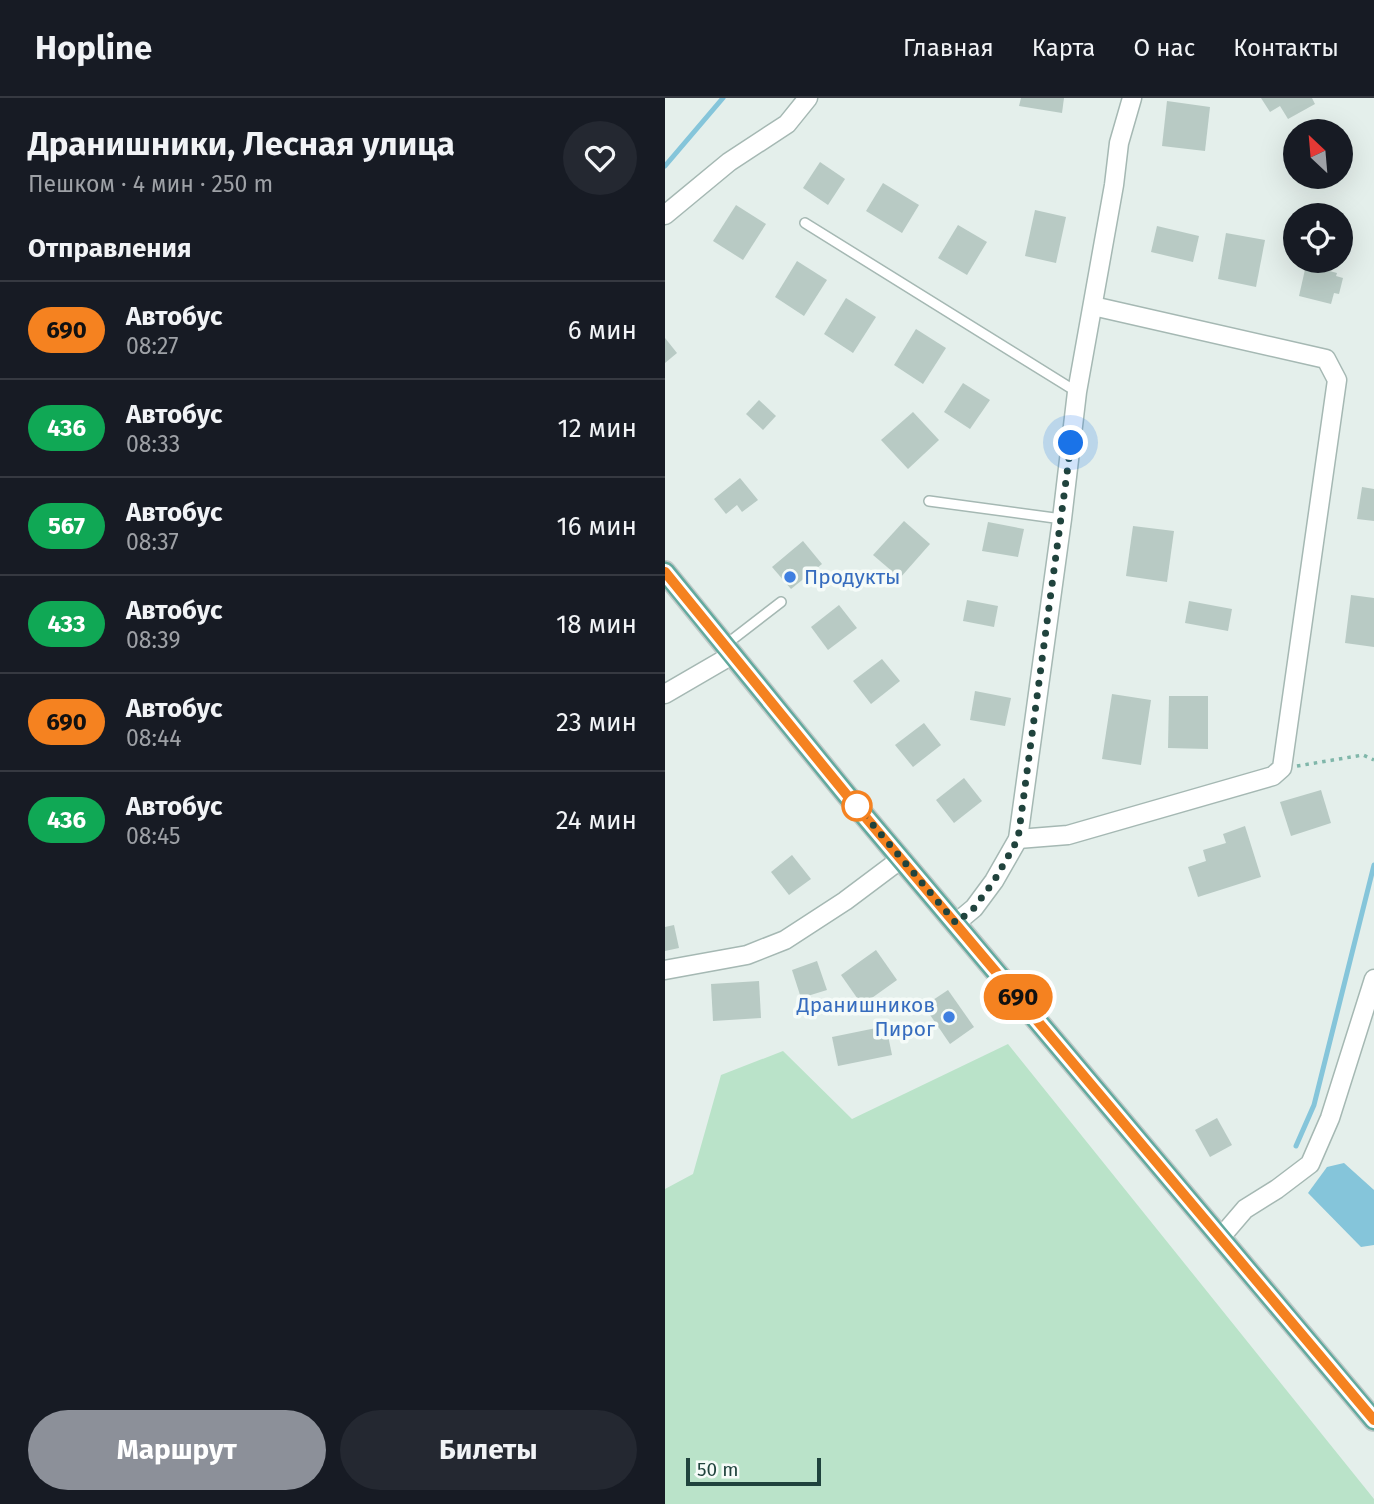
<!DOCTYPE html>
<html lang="ru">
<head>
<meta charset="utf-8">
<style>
  :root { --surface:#171b24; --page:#242831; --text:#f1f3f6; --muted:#9ea1a6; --line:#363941; --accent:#8c9099 }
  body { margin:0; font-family:"Fira Sans",sans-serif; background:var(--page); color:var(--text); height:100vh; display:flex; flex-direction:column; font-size:26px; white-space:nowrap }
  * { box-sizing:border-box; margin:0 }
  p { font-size:23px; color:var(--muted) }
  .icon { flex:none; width:38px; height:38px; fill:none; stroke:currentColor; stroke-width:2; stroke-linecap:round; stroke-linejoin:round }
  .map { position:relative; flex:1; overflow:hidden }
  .sheet { display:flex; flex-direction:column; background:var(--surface); width:665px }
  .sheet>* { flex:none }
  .badge { padding:0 14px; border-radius:23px; font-size:24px; line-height:46px }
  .needle { width:46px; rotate:334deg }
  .fabs { position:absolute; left:618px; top:21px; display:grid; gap:14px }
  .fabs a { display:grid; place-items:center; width:70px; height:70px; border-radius:50%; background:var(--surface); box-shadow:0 7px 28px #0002; font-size:35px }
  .scale { position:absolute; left:21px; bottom:18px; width:135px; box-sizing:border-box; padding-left:7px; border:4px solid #20433d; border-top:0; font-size:19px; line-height:24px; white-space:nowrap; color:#20433d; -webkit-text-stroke:5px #f5fbf8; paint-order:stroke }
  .you { position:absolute; width:35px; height:35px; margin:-18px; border:5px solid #fff; border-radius:50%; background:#1a73e8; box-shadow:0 0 0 10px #1a73e833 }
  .map>.badge { position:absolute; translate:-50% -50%; box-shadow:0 0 0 4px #fff }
  h2 { padding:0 28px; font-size:26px; line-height:63px }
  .round { display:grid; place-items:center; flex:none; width:74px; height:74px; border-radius:37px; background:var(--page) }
  .head { display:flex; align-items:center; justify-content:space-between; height:119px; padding:0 28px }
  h1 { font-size:33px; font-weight:700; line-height:52px }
  .primary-button { display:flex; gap:14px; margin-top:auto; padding:14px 28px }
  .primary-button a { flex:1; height:80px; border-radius:42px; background:var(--accent); color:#fff; font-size:28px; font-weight:700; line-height:80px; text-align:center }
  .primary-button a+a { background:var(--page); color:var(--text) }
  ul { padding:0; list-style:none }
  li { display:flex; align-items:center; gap:21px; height:98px; padding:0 28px; border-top:2px solid var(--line) }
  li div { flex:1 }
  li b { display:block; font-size:26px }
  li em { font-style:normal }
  li .badge { min-width:77px; font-weight:700; text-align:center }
  header { display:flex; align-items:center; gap:42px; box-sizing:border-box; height:98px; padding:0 35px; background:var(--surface); border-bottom:2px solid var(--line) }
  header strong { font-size:33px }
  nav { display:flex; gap:38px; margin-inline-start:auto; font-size:24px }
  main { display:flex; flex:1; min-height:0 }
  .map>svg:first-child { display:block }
</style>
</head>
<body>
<header>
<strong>Hopline</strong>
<nav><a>Главная</a><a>Карта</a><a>О нас</a><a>Контакты</a></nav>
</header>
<main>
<section class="sheet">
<div class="head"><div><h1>Дранишники, Лесная улица</h1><p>Пешком · 4 мин · 250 m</p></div><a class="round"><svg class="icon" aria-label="heart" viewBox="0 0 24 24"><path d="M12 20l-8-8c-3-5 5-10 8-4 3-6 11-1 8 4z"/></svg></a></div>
<h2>Отправления</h2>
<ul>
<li><span class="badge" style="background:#f58220;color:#111">690</span><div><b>Автобус</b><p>08:27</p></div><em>6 мин</em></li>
<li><span class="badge" style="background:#10a855;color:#fff">436</span><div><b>Автобус</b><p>08:33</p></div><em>12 мин</em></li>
<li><span class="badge" style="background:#10a855;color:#fff">567</span><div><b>Автобус</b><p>08:37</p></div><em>16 мин</em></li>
<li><span class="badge" style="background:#10a855;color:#fff">433</span><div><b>Автобус</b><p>08:39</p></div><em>18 мин</em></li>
<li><span class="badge" style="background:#f58220;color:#111">690</span><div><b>Автобус</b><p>08:44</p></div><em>23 мин</em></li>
<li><span class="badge" style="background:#10a855;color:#fff">436</span><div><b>Автобус</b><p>08:45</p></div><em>24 мин</em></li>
</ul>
<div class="primary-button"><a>Маршрут</a><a>Билеты</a></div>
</section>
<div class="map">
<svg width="709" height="1406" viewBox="0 0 709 1406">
  <rect width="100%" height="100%" fill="#e4efeb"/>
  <!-- green -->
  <polygon fill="#bae3c9" points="343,946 709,1401 709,1406 0,1406 0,1091 28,1076 56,977 118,953 187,1021"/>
  <!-- water -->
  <polygon fill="#85c5da" points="679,1065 709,1092 709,1147 696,1149 643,1095 662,1069"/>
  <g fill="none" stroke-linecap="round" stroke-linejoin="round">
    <!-- stream -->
    <g stroke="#85c5da" stroke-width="5">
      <polyline points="0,68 58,0"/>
      <polyline points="631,1048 649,1007 709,767"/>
    </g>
  </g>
  <!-- building -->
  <g fill="#b8cac4">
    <polygon points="356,0 399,0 397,15 354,8"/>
    <polygon points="596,0 647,0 650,6 623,21 615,8 605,14"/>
    <polygon points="502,3 545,9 540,53 497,48"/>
    <polygon points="155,64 180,81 163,107 138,90"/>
    <polygon points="218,85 254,107 237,135 201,113"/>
    <polygon points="71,107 101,126 78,162 48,143"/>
    <polygon points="370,112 401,119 391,165 360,158"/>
    <polygon points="293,127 322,144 302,177 273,160"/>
    <polygon points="492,128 534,138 528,164 486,154"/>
    <polygon points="561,135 600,142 591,189 553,181"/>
    <polygon points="132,163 162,182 139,218 110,199"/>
    <polygon points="641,167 672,175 671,178 678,180 674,196 669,195 666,206 634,198"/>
    <polygon points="181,200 211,219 188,255 159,236"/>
    <polygon points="251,231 281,250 258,286 229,267"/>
    <polygon points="0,240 12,255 0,265"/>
    <polygon points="298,285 325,302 305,331 279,314"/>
    <polygon points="94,302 111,318 98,332 81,316"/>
    <polygon points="248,314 274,342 243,371 216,342"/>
    <polygon points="75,380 93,402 77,414 72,407 61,416 49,401"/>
    <polygon points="697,389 709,391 709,423 692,421"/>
    <polygon points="239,423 265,446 235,480 208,457"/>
    <polygon points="323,424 359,431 353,459 317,453"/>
    <polygon points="468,428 509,433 502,484 461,478"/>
    <polygon points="138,443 157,466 126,491 107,469"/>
    <polygon points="686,497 709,500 709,549 680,545"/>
    <polygon points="302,502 333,508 329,529 298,523"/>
    <polygon points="524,503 567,511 563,533 520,525"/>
    <polygon points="174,507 192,530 163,552 146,529"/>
    <polygon points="217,561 235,583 206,606 188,583"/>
    <polygon points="310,593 346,600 340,628 305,622"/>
    <polygon points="447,596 486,602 476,667 437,661"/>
    <polygon points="504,598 543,598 543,651 503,650"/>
    <polygon points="259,625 276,647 248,669 230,647"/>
    <polygon points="299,680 317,703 289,725 271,702"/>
    <polygon points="656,692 666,725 626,738 615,704"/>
    <polygon points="580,728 596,779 533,799 523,769 541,763 538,752 561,745 558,736"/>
    <polygon points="127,757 146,781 124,797 106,774"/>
    <polygon points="9,827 14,850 0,853 0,829"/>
    <polygon points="211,852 232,882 197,907 176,877"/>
    <polygon points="152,863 162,892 136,900 127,872"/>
    <polygon points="94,883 96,920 48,923 46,886"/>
    <polygon points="283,892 309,929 285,946 259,908"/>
    <polygon points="221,928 227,957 173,968 167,939"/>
    <polygon points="552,1020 567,1047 545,1059 530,1032"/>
  </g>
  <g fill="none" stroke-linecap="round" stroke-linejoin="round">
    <!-- lane casing -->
    <g stroke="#a5b8b3" stroke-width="12">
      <g id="lane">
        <polyline points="140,125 412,294"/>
        <polyline points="264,403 397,421"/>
        <polyline points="59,548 116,504"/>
      </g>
    </g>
    <!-- street casing -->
    <g stroke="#a5b8b3" stroke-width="21">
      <g id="street">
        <polyline points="0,117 64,64 122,26 143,0"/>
        <polyline points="0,596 67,557"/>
        <polyline points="353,741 403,737 608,678 617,670 672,282 661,261 428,208"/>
        <polyline points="291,825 309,810 329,783 353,741 397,421 412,294 449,87 454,45 467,0"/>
        <polyline points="0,872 82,857 120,842 180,803 236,761"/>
        <polyline points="556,1139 580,1111 612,1091 645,1066 665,1020 709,881"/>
      </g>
    </g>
    <!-- primary casing -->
    <g stroke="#c1cac9" stroke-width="24">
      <polyline id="primary" points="0,474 181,696 709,1322"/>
    </g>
    <!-- path -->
    <polyline stroke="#80b7aa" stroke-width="3.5" stroke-dasharray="3.5 5" stroke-linecap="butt" points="632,668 698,657 709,662"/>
    <!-- lane -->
    <use href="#lane" stroke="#fff" stroke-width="9"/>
    <!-- street -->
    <use href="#street" stroke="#fff" stroke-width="18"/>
    <!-- primary -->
    <use href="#primary" stroke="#63aa9e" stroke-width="21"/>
  </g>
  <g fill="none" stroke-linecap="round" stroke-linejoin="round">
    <!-- line casing -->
    <g stroke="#fff" stroke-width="16">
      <polyline id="line" points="0,474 181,696 709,1322"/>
    </g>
    <!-- line -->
    <use href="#line" stroke="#f58220" stroke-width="10"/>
    <!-- walk -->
    <polyline stroke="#20433d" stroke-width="7" stroke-dasharray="0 12.6" points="192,708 291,825 309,810 329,783 353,741 406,345"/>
  </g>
  <!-- markers -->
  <g fill="#3f7fe0" stroke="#f5fbf8" stroke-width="2.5">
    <circle cx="125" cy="479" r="7"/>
    <circle cx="284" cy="919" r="7"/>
  </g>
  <circle fill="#fff" stroke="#f58220" stroke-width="3.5" cx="192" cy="708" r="14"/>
  <g text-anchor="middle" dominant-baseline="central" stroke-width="7" stroke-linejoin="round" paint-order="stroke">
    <!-- shop labels -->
    <g font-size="21" fill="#366cbe" stroke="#f5fbf8" text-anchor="start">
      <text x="139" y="479">Продукты</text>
      <text x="270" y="907" text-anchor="end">Дранишников<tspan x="270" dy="24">Пирог</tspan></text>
    </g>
  </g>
</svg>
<div class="fabs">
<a><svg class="needle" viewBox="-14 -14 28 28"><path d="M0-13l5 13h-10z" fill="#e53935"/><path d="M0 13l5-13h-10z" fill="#9ea1a6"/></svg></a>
<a><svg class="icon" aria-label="locate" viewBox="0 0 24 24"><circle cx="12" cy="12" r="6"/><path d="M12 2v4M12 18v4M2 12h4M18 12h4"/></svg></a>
</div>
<div class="scale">50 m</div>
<div class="you" style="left:406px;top:345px"></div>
<b class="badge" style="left:353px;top:899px;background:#f58220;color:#111">690</b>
</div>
</main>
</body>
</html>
